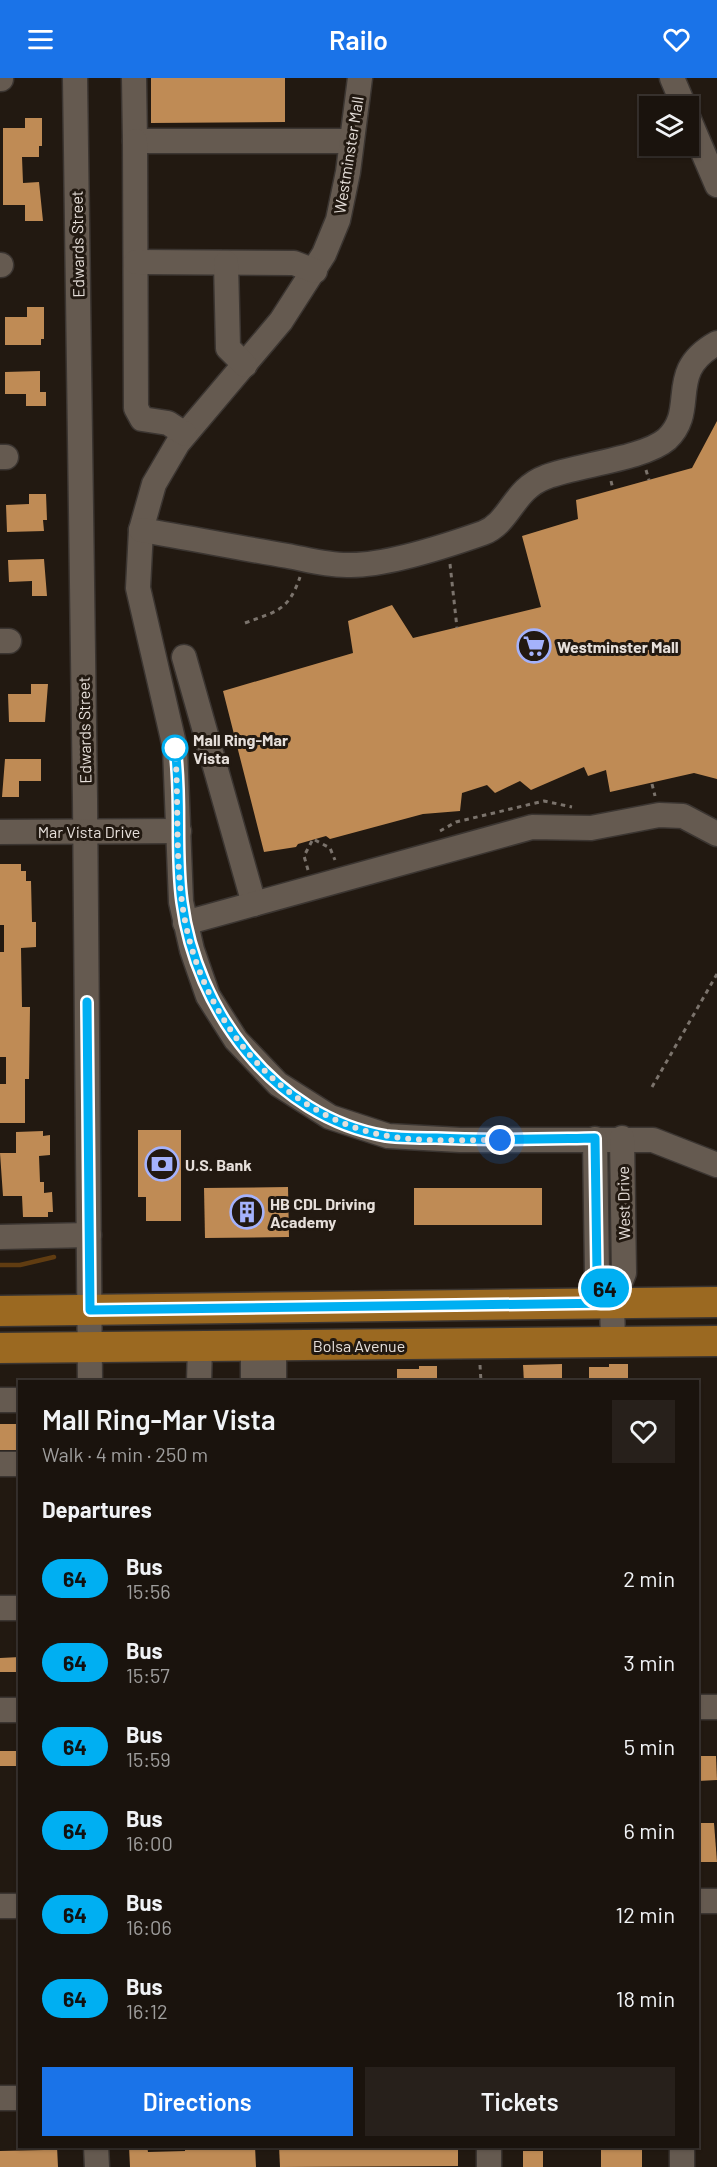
<!DOCTYPE html>
<html lang="en">
<head>
<meta charset="utf-8">
<style>
  :root { --surface:#1a130d; --page:#27201b; --text:#f1f3f6; --muted:#9f9e9d; --line:#38322e; --accent:#1a73e8 }
  body { margin:0; font-family:Barlow,sans-serif; background:var(--page); color:var(--text); height:100vh; display:flex; flex-direction:column; font-size:22px; white-space:nowrap }
  * { box-sizing:border-box; margin:0 }
  p { font-size:20px; color:var(--muted) }
  .icon { flex:none; width:33px; height:33px; fill:none; stroke:currentColor; stroke-width:2; stroke-linecap:round; stroke-linejoin:round }
  .map { position:relative; flex:1; overflow:hidden }
  .drawer { position:absolute; left:18px; top:1302px; width:681px; height:768px; display:flex; flex-direction:column; background:var(--surface); border-radius:0px; box-shadow:0 2px 4px #0004,0 0 0 2px var(--line) }
  .drawer>* { flex:none }
  .badge { padding:0 12px; border-radius:20px; font-size:21px; line-height:39px }
  .tools { position:absolute; left:639px; top:18px; display:grid; gap:12px }
  .tools a { display:grid; place-items:center; width:60px; height:60px; border-radius:0px; background:var(--surface); box-shadow:0 2px 4px #0004,0 0 0 2px var(--line); font-size:30px }
  .you { position:absolute; width:30px; height:30px; margin:-15px; border:4px solid #fff; border-radius:50%; background:#1a73e8; box-shadow:0 0 0 9px #1a73e833 }
  .map>.badge { position:absolute; translate:-50% -50%; box-shadow:0 0 0 3px #fff }
  h2 { padding:0 24px; font-size:22px; line-height:54px }
  .round { display:grid; place-items:center; flex:none; width:63px; height:63px; border-radius:0px; background:var(--page) }
  .summary { display:flex; align-items:center; justify-content:space-between; height:102px; padding:0 24px }
  h1 { font-size:28px; font-weight:600; line-height:45px }
  .cta { display:flex; gap:12px; margin-top:auto; padding:12px 24px }
  .cta a { flex:1; height:69px; border-radius:0px; background:var(--accent); color:#fff; font-size:24px; font-weight:600; line-height:69px; text-align:center }
  .cta a+a { background:var(--page); color:var(--text) }
  ul { padding:0; list-style:none }
  li { display:flex; align-items:center; gap:18px; height:84px; padding:0 24px }
  li div { flex:1 }
  li b { display:block; font-size:22px }
  li em { font-style:normal }
  li .badge { min-width:66px; font-weight:700; text-align:center }
  header { display:flex; justify-content:space-between; align-items:center; height:78px; padding:0 24px; background:var(--accent); color:#fff; font-size:27px; font-weight:600 }
  .map>svg:first-child { display:block }
</style>
</head>
<body>
<header><svg class="icon" aria-label="menu" viewBox="0 0 24 24"><path d="M4 6h16M4 12h16M4 18h16"/></svg>Railo<svg class="icon" aria-label="heart" viewBox="0 0 24 24"><path d="M12 20l-8-8c-3-5 5-10 8-4 3-6 11-1 8 4z"/></svg></header>
<div class="map">
<svg width="717" height="2089" viewBox="0 0 717 2089">
  <rect width="100%" height="100%" fill="#221911"/>
  <g fill="none" stroke-linecap="round" stroke-linejoin="round">
    <!-- stream -->
    <polyline stroke="#603c11" stroke-width="4.5" points="0,1187 20,1187 54,1179"/>
  </g>
  <!-- building -->
  <g fill="#bf8b55">
    <polygon points="151,0 285,0 285,44 151,45"/>
    <polygon points="25,40 42,40 42,68 39,68 39,79 22,79 23,105 39,104 43,143 25,143 25,127 3,127 3,50 25,50"/>
    <polygon points="27,229 44,229 44,261 41,261 41,267 5,267 5,239 27,239"/>
    <polygon points="40,293 40,314 46,314 46,328 26,328 26,316 5,316 5,294"/>
    <polygon points="717,343 717,701 694,695 610,714 606,692 588,698 584,689 531,712 520,703 495,715 487,707 462,715 460,733 423,736 330,761 326,758 298,766 296,769 264,774 223,613 353,575 348,543 392,527 413,560 541,529 522,458 578,441 576,422 692,390"/>
    <polygon points="29,416 46,416 47,442 43,442 44,453 7,454 6,427 29,426"/>
    <polygon points="44,481 47,518 32,518 32,503 9,504 8,482"/>
    <polygon points="31,606 48,606 45,644 9,644 8,616 31,616"/>
    <polygon points="5,681 41,681 41,703 19,703 19,719 2,719"/>
    <polygon points="0,786 21,786 21,793 26,793 26,803 31,803 32,844 36,844 36,869 21,870 22,929 30,929 29,1001 25,1001 25,1045 0,1045 0,1006 6,1006 6,979 0,979 0,874 4,874 4,847 0,847"/>
    <polygon points="138,1052 181,1052 181,1143 146,1143 146,1119 138,1119"/>
    <polygon points="43,1053 43,1058 50,1057 50,1077 39,1078 40,1104 44,1104 44,1115 52,1114 53,1134 48,1134 48,1139 23,1139 22,1118 3,1118 0,1075 16,1075 16,1054"/>
    <polygon points="288,1109 289,1159 205,1160 204,1110"/>
    <rect x="414" y="1110" width="128" height="37"/>
    <polygon points="562,1286 562,1304 524,1304 523,1287"/>
    <polygon points="609,1286 628,1286 628,1304 589,1304 589,1289 609,1289"/>
    <polygon points="419,1288 437,1288 437,1304 397,1304 397,1291 419,1291"/>
    <rect x="0" y="1346" width="20" height="26"/>
    <polygon points="20,1579 20,1594 0,1594 0,1580"/>
    <rect x="0" y="1673" width="20" height="15"/>
    <polygon points="698,1678 716,1678 717,1702 698,1703"/>
    <polygon points="698,1745 714,1745 717,1784 700,1784"/>
    <polygon points="44,2068 57,2068 58,2089 0,2089 0,2073 44,2072"/>
    <polygon points="129,2068 147,2068 148,2074 185,2073 185,2068 255,2068 256,2089 130,2089"/>
    <polygon points="279,2068 458,2068 458,2088 280,2089"/>
    <rect x="601" y="2071" width="41" height="18"/>
    <rect x="523" y="2073" width="20" height="16"/>
  </g>
  <g fill="none" stroke-linecap="round" stroke-linejoin="round">
    <!-- minor casing -->
    <g stroke="#3b3531" stroke-width="27">
      <g id="minor">
        <polyline points="75,0 85,721 90,1304"/>
        <polyline points="134,0 135,63 351,63"/>
        <polyline points="360,0 348,94 338,142 324,176 281,243 178,365 154,406 141,452 138,510 175,670 181,824 192,872 208,918 236,962 278,1006 330,1039 388,1058 460,1062 653,1062 717,1087"/>
        <polyline points="672,0 684,28"/>
        <polyline points="0,1 1,1"/>
        <polyline points="688,39 717,107"/>
        <polyline points="135,63 136,330 142,341 168,345 185,356"/>
        <polyline points="136,184 294,185 315,193"/>
        <polyline points="226,185 228,270 245,287"/>
        <polyline points="0,187 1,187"/>
        <polyline points="0,379 6,379"/>
        <path d="M141 452C190 460 239 470 288 478 309 482 331 488 351 487 387 487 449 467 483 455 510 445 513 411 546 399 576 387 644 381 667 361 699 331 664 294 717 265"/>
        <polyline points="0,563 9,563"/>
        <polyline points="184,579 254,826"/>
        <polyline points="0,754 179,753"/>
        <polyline points="185,845 532,749 591,750 659,737 683,738 717,756"/>
        <polyline points="595,1061 597,1195 612,1225"/>
        <polyline points="0,1159 89,1157"/>
        <polyline points="613,1263 612,1225 624,1195 622,1060"/>
        <polyline points="199,1304 200,1268"/>
        <polyline points="253,1304 253,1268"/>
        <polyline points="274,1304 274,1268"/>
        <polyline points="0,1322 20,1322"/>
        <polyline points="0,1386 20,1386"/>
        <polyline points="0,1530 20,1530"/>
        <polyline points="698,1629 717,1629"/>
        <polyline points="0,1632 20,1632"/>
        <polyline points="698,1823 717,1823"/>
        <polyline points="0,1828 15,1828"/>
        <polyline points="0,2020 20,2020"/>
        <polyline points="96,2068 97,2089"/>
        <polyline points="489,2068 489,2089"/>
        <polyline points="682,2068 682,2089"/>
      </g>
    </g>
    <!-- major casing -->
    <g stroke="#3b3531" stroke-width="33">
      <g id="major">
        <polyline points="0,1233 717,1224"/>
        <polyline points="0,1270 717,1263"/>
      </g>
    </g>
    <!-- path -->
    <g stroke="#7b736c" stroke-width="3" stroke-dasharray="4.5 4.5" stroke-linecap="butt">
      <polyline points="646,392 649,402"/>
      <polyline points="611,403 613,411"/>
      <polyline points="450,486 457,550"/>
      <path d="M245 545C276 533 288 534 300 499"/>
      <polyline points="652,706 655,718"/>
      <polyline points="440,753 456,744 544,723 572,729"/>
      <polyline points="308,792 304,778 313,761 330,770 335,782"/>
      <polyline points="652,1009 717,896"/>
      <polyline points="480,1287 481,1304"/>
    </g>
    <!-- minor -->
    <use href="#minor" stroke="#655a50" stroke-width="24"/>
    <!-- major -->
    <use href="#major" stroke="#9b6921" stroke-width="30"/>
  </g>
  <g fill="none" stroke-linecap="round" stroke-linejoin="round">
    <!-- line casing -->
    <g stroke="#fff" stroke-width="14">
      <path id="line" d="M87 924 90 1232 612 1225 597 1195 595 1060C542 1061 489 1063 436 1060 420 1060 403 1060 386 1058 274 1039 196 932 182 824 175 773 182 721 175 670"/>
    </g>
    <!-- line -->
    <use href="#line" stroke="#00aff2" stroke-width="9"/>
    <!-- walk -->
    <path stroke="#e6dfda" stroke-width="6" stroke-dasharray="0 10.8" d="M175 670C179 721 175 774 182 824 195 928 266 1025 369 1054 410 1065 458 1062 500 1062"/>
  </g>
  <!-- icons -->
  <defs>
    <g id="supermarket-ring" transform="scale(1.725)"><circle r="9.5" fill="#221911" stroke="#a4b2fc" stroke-width="1.5"/><path d="M-6-5.5h2.5l.6 2H6L4.5 2H-2.5L-4.4-4H-6ZM-1.5 3.2a1.3 1.3 0 1 0 .1 0ZM3 3.2a1.3 1.3 0 1 0 .1 0Z" fill="#a4b2fc"/></g>
    <g id="bank-ring" transform="scale(1.725)"><circle r="9.5" fill="#221911" stroke="#a4b2fc" stroke-width="1.5"/><path d="M-6-4H6V4H-6ZM0-2.3a2.3 2.3 0 1 0 0 4.6a2.3 2.3 0 1 0 0-4.6Z" fill="#a4b2fc"/></g>
    <g id="building-ring" transform="scale(1.725)"><circle r="9.5" fill="#221911" stroke="#a4b2fc" stroke-width="1.5"/><path d="M-4-6H4V6H1V3H-1V6H-4ZM-2.5-4.3h1.7v1.8h-1.7ZM.8-4.3h1.7v1.8H.8ZM-2.5-1h1.7V.8h-1.7ZM.8-1h1.7V.8H.8Z" fill="#a4b2fc"/></g>
  </defs>
  <g fill-rule="evenodd">
    <use href="#supermarket-ring" x="534" y="568"/>
    <use href="#bank-ring" x="162" y="1086"/>
    <use href="#building-ring" x="247" y="1134"/>
  </g>
  <!-- markers -->
  <circle fill="#fff" stroke="#00aff2" stroke-width="3" cx="175" cy="670" r="12"/>
  <g text-anchor="middle" dominant-baseline="central" stroke-width="6" stroke-linejoin="round" paint-order="stroke">
    <!-- street labels -->
    <g font-size="16" fill="#e6dfda" stroke="#221911">
      <text transform="translate(348 77) rotate(-81)">Westminster Mall</text>
      <text transform="translate(77 166) rotate(-91)">Edwards Street</text>
      <text transform="translate(84 652) rotate(-91)">Edwards Street</text>
      <text x="89" y="753">Mar Vista Drive</text>
      <text transform="translate(623 1125) rotate(-91)">West Drive</text>
      <text x="359" y="1267">Bolsa Avenue</text>
    </g>
    <!-- poi labels -->
    <g font-size="16" font-weight="bold" fill="#e6dfda" stroke="#221911" text-anchor="start">
      <text x="557" y="568">Westminster Mall</text>
      <text x="185" y="1086">U.S. Bank</text>
      <text x="270" y="1125">HB CDL Driving<tspan x="270" dy="18">Academy</tspan></text>
    </g>
    <!-- stop labels -->
    <g font-size="16" font-weight="bold" fill="#e6dfda" stroke="#221911" text-anchor="start">
      <text x="193" y="661">Mall Ring-Mar<tspan x="193" dy="18">Vista</tspan></text>
    </g>
  </g>
</svg>
<div class="tools">
<a><svg class="icon" aria-label="layers" viewBox="0 0 24 24"><path d="M12 4l9 5-9 5-9-5zM3 14l9 5 9-5"/></svg></a>
</div>
<div class="you" style="left:500px;top:1062px"></div>
<b class="badge" style="left:605px;top:1210px;background:#00aff2;color:#111">64</b>
<section class="drawer">
<div class="summary"><div><h1>Mall Ring-Mar Vista</h1><p>Walk · 4 min · 250 m</p></div><a class="round"><svg class="icon" aria-label="heart" viewBox="0 0 24 24"><path d="M12 20l-8-8c-3-5 5-10 8-4 3-6 11-1 8 4z"/></svg></a></div>
<h2>Departures</h2>
<ul>
<li><span class="badge" style="background:#00aff2;color:#111">64</span><div><b>Bus</b><p>15:56</p></div><em>2 min</em></li>
<li><span class="badge" style="background:#00aff2;color:#111">64</span><div><b>Bus</b><p>15:57</p></div><em>3 min</em></li>
<li><span class="badge" style="background:#00aff2;color:#111">64</span><div><b>Bus</b><p>15:59</p></div><em>5 min</em></li>
<li><span class="badge" style="background:#00aff2;color:#111">64</span><div><b>Bus</b><p>16:00</p></div><em>6 min</em></li>
<li><span class="badge" style="background:#00aff2;color:#111">64</span><div><b>Bus</b><p>16:06</p></div><em>12 min</em></li>
<li><span class="badge" style="background:#00aff2;color:#111">64</span><div><b>Bus</b><p>16:12</p></div><em>18 min</em></li>
</ul>
<div class="cta"><a>Directions</a><a>Tickets</a></div>
</section>
</div>
</body>
</html>
